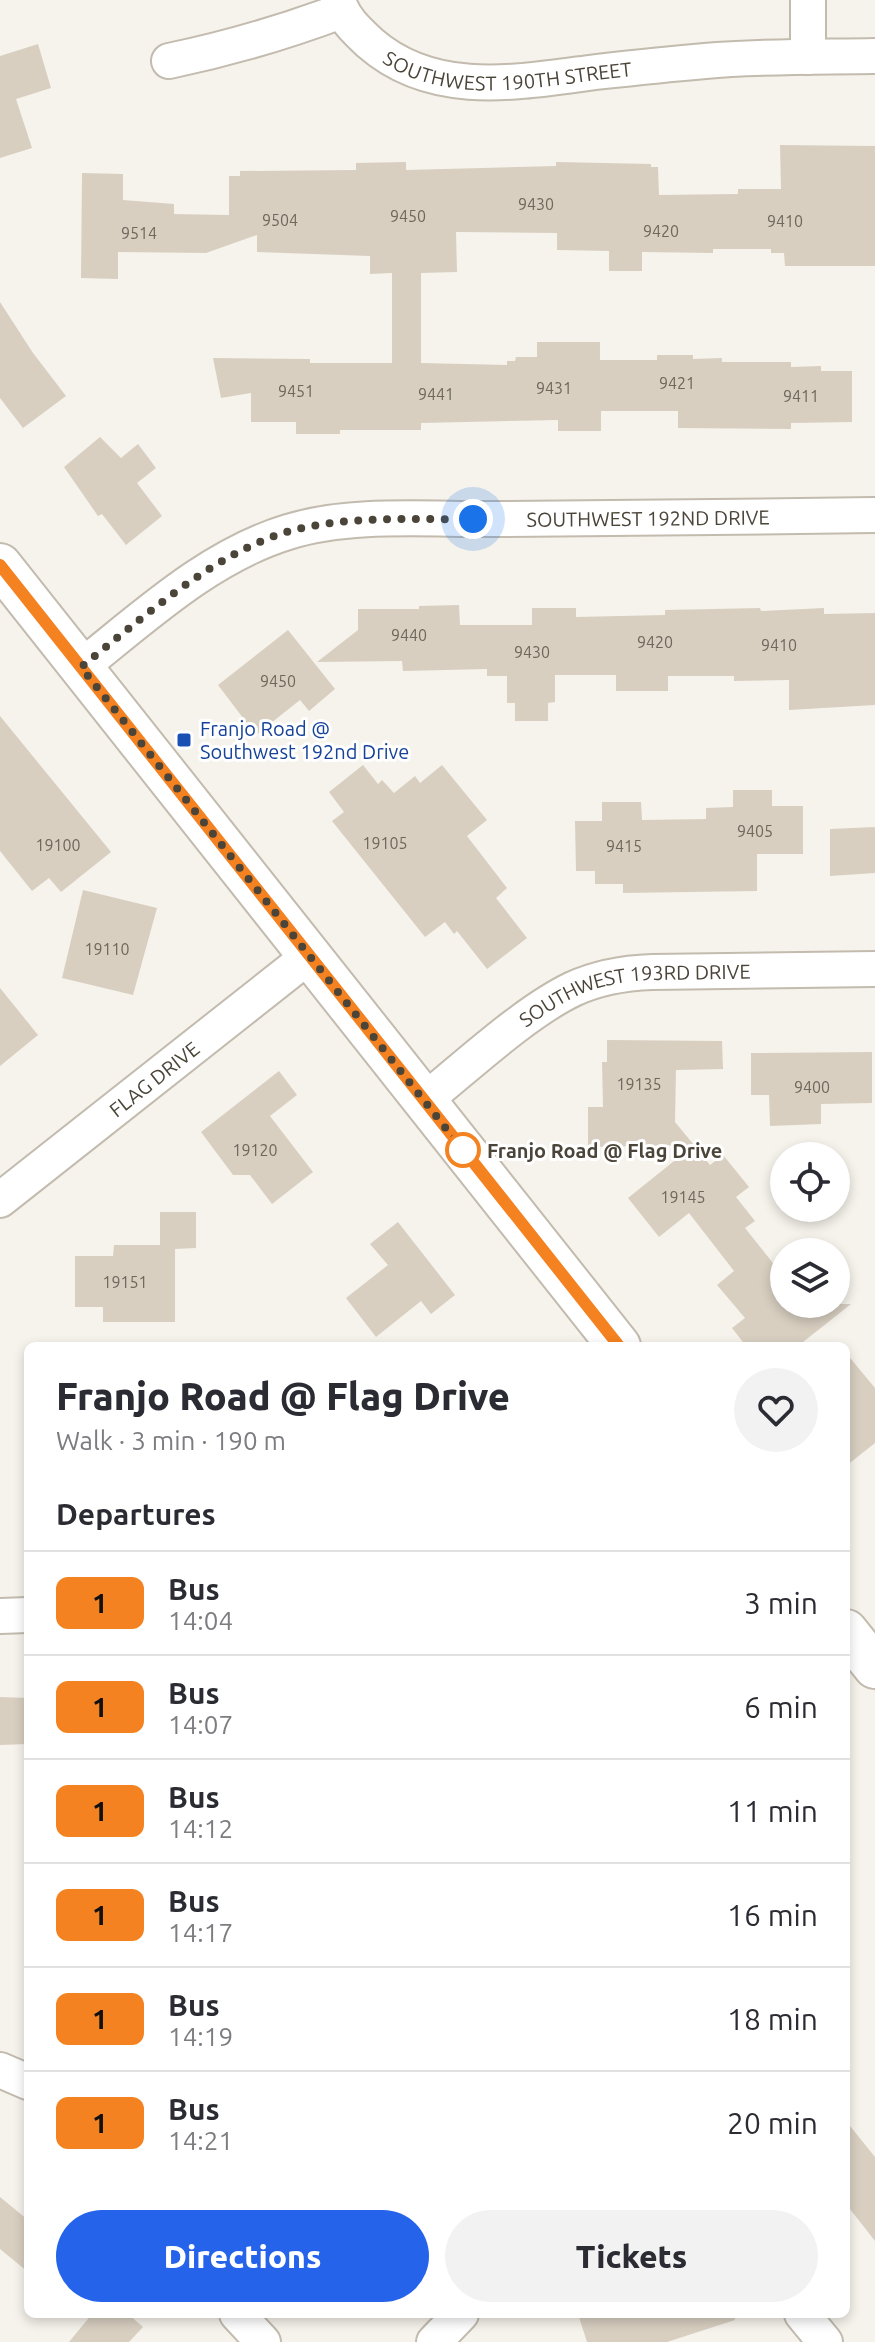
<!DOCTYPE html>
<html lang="en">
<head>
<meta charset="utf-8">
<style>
  :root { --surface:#fff; --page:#f2f2f3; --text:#2b2b33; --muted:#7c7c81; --line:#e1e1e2; --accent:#2563eb }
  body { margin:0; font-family:Ubuntu,sans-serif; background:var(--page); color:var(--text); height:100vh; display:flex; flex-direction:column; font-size:30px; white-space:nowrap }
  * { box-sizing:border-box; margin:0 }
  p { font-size:26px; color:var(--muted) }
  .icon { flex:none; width:44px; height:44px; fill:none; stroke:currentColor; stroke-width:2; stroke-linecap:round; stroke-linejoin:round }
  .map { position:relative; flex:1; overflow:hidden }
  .sheet { position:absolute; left:24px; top:1342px; width:826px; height:976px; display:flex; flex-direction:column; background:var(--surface); border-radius:12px; box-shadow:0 4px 12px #0003 }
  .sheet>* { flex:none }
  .badge { padding:0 16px; border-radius:12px; font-size:28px; line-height:52px }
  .fabs { position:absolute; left:770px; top:1142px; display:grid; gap:16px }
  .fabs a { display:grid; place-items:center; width:80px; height:80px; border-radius:50%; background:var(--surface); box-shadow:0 4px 12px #0003; font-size:40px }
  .you { position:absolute; width:40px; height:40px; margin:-20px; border:6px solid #fff; border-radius:50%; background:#1a73e8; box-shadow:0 0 0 12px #1a73e833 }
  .map>.badge { position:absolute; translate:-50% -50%; box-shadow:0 0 0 4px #fff }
  h2 { padding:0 32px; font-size:30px; line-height:72px }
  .round { display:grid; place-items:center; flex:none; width:84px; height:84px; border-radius:42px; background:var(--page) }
  .head { display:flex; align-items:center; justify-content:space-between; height:136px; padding:0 32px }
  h1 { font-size:38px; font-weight:800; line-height:60px }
  .button { display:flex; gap:16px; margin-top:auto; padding:16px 32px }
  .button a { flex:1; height:92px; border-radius:48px; background:var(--accent); color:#fff; font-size:32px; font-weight:800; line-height:92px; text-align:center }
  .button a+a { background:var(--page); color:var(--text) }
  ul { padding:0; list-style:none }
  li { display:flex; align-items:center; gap:24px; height:104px; padding:0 32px; border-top:2px solid var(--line) }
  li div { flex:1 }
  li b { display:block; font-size:30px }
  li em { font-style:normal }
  li .badge { min-width:88px; font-weight:700; text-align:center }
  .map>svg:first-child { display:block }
</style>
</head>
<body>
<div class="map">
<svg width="875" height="2342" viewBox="0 0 875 2342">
  <rect width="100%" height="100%" fill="#f6f3ec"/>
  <!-- building -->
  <g fill="#d8cfc1">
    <polygon points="38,44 51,88 16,99 32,148 0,158 0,56"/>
    <polygon points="780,145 875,146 875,266 785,266 784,253 771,253 771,249 713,249 713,253 642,252 642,271 609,271 609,251 557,250 557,233 456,232 457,272 421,273 421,363 507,365 507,361 515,361 516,357 537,357 537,342 600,342 600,360 657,360 657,355 693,355 693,359 722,358 722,362 791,362 791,367 821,366 821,371 852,371 852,422 791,423 791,429 678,428 678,411 601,411 601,431 558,431 558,420 421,423 421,430 340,430 340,434 296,434 296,422 251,422 251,393 221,398 213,358 310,359 310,363 392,363 392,273 370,274 370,256 257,252 257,235 206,253 118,252 118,279 81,278 82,173 123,174 123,200 174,204 174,214 229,215 229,176 240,176 240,171 356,170 356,163 406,162 406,170 556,166 556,162 651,164 651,167 658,167 659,195 738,194 738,189 781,189"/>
    <polygon points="0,302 33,353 66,396 23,428 0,398"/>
    <polygon points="100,437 121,458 138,444 156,468 137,483 162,516 126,545 102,514 98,516 64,467"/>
    <polygon points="459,605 460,625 532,625 532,608 576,608 576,617 665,615 665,610 760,608 761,611 824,608 824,614 875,613 875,705 789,710 789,680 734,681 734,676 668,676 668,691 616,691 616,675 555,675 555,702 548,703 548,721 515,721 515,703 507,703 507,676 487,676 487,669 403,671 402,661 317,662 358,630 358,609 419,609 419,606"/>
    <polygon points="288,630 335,689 309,711 300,700 256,735 218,685"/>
    <polygon points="0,716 111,852 61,892 49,878 32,891 0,851"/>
    <polygon points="363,765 378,784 382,780 394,793 415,776 420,783 442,765 487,820 467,836 507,888 496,898 527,938 487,969 457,931 454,934 445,922 425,937 332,821 344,812 329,792"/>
    <polygon points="733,790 772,790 772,806 803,806 803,854 757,854 757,891 623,893 623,884 595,884 595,871 576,871 575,821 602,821 602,802 641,802 642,820 706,819 706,808 733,807"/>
    <polygon points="875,827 875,873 830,876 830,829"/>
    <polygon points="83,890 157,908 133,995 62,978"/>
    <polygon points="0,988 38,1035 0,1066"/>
    <polygon points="607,1040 722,1041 723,1069 676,1070 675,1122 694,1145 588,1147 588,1107 603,1107 602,1062 607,1062"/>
    <polygon points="872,1052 872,1103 821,1104 821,1124 770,1126 769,1095 751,1095 751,1053"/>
    <polygon points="279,1071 297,1095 270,1116 313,1172 272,1204 250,1175 233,1175 201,1132"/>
    <polygon points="694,1145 710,1165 723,1155 749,1187 736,1197 755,1221 745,1228 784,1277 784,1304 851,1304 798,1346 746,1346 732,1328 745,1318 717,1285 734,1271 689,1213 659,1237 628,1198"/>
    <polygon points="160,1212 196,1212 196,1248 175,1249 175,1322 103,1322 103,1307 75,1307 75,1256 113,1256 114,1245 160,1245"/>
    <polygon points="398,1222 455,1295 431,1314 421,1301 376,1337 346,1298 388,1265 370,1244"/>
    <polygon points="846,1353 875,1388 875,1443 846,1466"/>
    <polygon points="0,1697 28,1698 28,1744 0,1745"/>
    <polygon points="846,2121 875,2157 875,2241 846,2204"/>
    <polygon points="0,2197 28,2220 28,2272 0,2249"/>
    <polygon points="92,2314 128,2314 143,2327 129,2342 69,2342"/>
    <polygon points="578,2314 734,2314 735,2320 667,2342 587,2342"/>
  </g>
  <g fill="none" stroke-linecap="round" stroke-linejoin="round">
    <!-- minor casing -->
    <g stroke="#c2bbae" stroke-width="38">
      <g id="minor">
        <path id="s1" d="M338 0C343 18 356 30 370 43 434 99 519 82 596 72 632 68 669 64 705 61 761 56 818 57 875 56"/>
        <polyline points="808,0 808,57"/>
        <path d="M169 61C227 49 285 32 341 11"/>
        <path id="s2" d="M81 667C144 617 209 556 288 532 352 512 432 520 499 519 624 518 750 517 875 515"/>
        <path id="s3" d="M424 1101C467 1066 525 1012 573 989 599 977 625 973 652 972L875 969"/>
        <path id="s4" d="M0 1200 309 956"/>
        <polyline points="0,1616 28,1615"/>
        <polyline points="0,2070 28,2082"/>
        <polyline points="237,2314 263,2342"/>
        <polyline points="802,2314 825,2342"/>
        <polyline points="434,2342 461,2314"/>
      </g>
    </g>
    <!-- tertiary casing -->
    <g stroke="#c2bbae" stroke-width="46">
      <g id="tertiary">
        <polyline points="0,565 619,1346"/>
        <polyline points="846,1631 875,1667"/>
      </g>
    </g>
    <!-- minor -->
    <use href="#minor" stroke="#fff" stroke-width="34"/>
    <!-- tertiary -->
    <use href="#tertiary" stroke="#fff" stroke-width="42"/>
  </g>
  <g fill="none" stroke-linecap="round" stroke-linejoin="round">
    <!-- line casing -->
    <g stroke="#fff" stroke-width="18">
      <polyline id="line" points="0,565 619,1346"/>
    </g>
    <!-- line -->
    <use href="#line" stroke="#f58220" stroke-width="12"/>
    <!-- walk -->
    <path stroke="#4b4439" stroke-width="8" stroke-dasharray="0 14.4" d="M463 1150 81 667C143 618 213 553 290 531 349 515 413 520 473 519"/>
  </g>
  <!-- markers -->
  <rect fill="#1a4fb4" stroke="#fff" stroke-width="3" x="176" y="732" width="16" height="16" rx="4"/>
  <circle fill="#fff" stroke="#f58220" stroke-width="4" cx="463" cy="1150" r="16"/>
  <g text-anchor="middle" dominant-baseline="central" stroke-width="6" stroke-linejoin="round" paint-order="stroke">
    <!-- number labels -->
    <g font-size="16" fill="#6e675b">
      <text x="536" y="204">9430</text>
      <text x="408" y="216">9450</text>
      <text x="280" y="220">9504</text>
      <text x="785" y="221">9410</text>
      <text x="661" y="231">9420</text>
      <text x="139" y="233">9514</text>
      <text x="677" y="383">9421</text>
      <text x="554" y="388">9431</text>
      <text x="296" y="391">9451</text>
      <text x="436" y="394">9441</text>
      <text x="801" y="396">9411</text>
      <text x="409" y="635">9440</text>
      <text x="655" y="642">9420</text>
      <text x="779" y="645">9410</text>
      <text x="532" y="652">9430</text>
      <text x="278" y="681">9450</text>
      <text x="755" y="831">9405</text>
      <text x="385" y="843">19105</text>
      <text x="58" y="845">19100</text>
      <text x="624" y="846">9415</text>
      <text x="107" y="949">19110</text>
      <text x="639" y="1084">19135</text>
      <text x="812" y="1087">9400</text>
      <text x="255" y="1150">19120</text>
      <text x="683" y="1197">19145</text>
      <text x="125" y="1282">19151</text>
    </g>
    <!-- street labels -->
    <g font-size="20" fill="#4b4439" stroke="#fff">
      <text stroke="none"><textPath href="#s1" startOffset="200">SOUTHWEST 190TH STREET</textPath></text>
      <text stroke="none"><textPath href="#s2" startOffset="610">SOUTHWEST 192ND DRIVE</textPath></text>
      <text stroke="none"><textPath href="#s3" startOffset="246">SOUTHWEST 193RD DRIVE</textPath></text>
      <text stroke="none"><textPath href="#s4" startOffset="196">FLAG DRIVE</textPath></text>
    </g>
    <!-- transit labels -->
    <g font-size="20" fill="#164399" stroke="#fff" text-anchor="start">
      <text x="200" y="728">Franjo Road @<tspan x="200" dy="23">Southwest 192nd Drive</tspan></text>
    </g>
    <!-- stop labels -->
    <g font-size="20" font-weight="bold" fill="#4b4439" stroke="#fff" text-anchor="start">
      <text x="487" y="1150">Franjo Road @ Flag Drive</text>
    </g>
  </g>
</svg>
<div class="fabs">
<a><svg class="icon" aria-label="locate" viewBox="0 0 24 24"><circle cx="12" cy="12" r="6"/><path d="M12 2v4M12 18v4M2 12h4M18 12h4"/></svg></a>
<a><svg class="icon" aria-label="layers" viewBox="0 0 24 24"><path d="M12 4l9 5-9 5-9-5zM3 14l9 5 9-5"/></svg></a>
</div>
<div class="you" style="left:473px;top:519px"></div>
<section class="sheet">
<div class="head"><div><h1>Franjo Road @ Flag Drive</h1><p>Walk · 3 min · 190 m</p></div><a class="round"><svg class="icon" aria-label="heart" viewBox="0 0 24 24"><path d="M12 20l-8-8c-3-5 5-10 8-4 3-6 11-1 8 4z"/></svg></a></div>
<h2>Departures</h2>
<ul>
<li><span class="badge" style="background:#f58220;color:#111">1</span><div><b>Bus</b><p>14:04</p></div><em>3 min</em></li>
<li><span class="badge" style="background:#f58220;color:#111">1</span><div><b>Bus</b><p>14:07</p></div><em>6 min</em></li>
<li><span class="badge" style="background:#f58220;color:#111">1</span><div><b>Bus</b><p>14:12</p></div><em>11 min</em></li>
<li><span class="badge" style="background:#f58220;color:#111">1</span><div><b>Bus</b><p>14:17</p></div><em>16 min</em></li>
<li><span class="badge" style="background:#f58220;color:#111">1</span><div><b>Bus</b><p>14:19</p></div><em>18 min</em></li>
<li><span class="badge" style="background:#f58220;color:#111">1</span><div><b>Bus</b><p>14:21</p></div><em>20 min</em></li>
</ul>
<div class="button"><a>Directions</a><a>Tickets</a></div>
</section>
</div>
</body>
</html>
